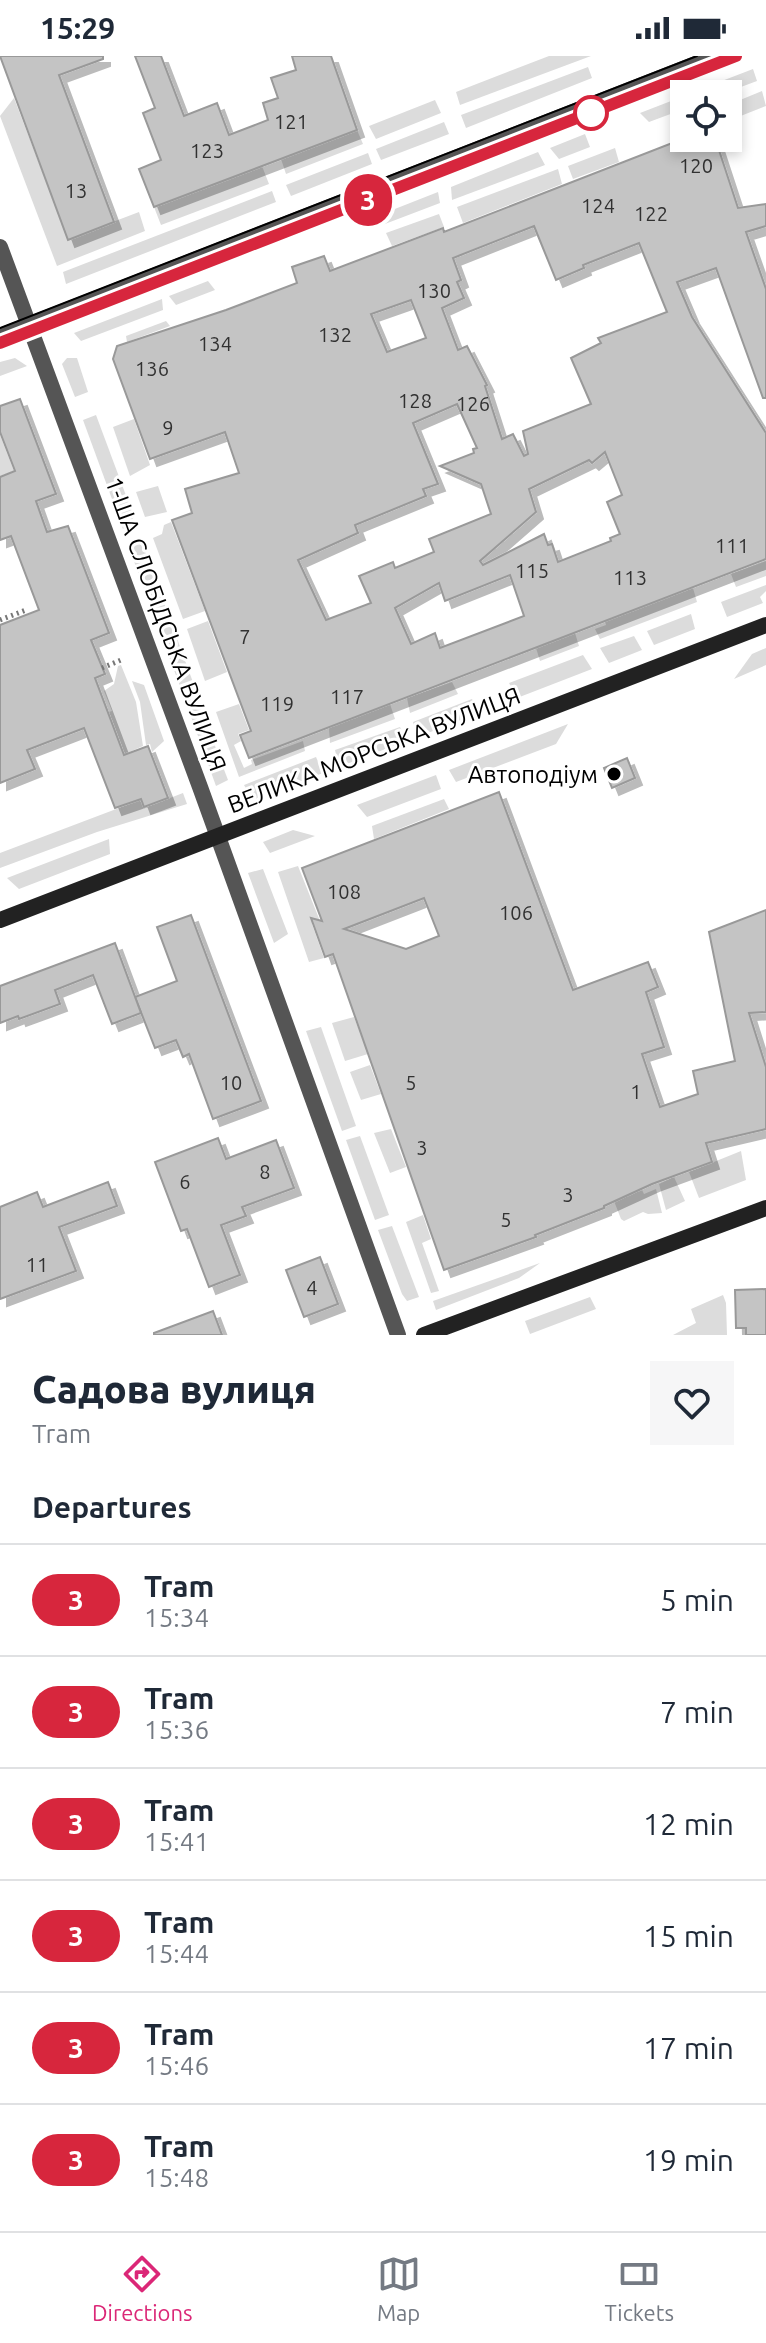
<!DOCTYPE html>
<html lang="en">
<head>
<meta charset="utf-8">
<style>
  :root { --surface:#fff; --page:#f6f6f7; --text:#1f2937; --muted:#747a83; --line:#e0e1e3; --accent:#db2777 }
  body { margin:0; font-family:Ubuntu,sans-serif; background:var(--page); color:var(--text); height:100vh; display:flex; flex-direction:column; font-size:30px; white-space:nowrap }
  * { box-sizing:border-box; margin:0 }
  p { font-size:26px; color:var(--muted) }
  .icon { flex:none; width:44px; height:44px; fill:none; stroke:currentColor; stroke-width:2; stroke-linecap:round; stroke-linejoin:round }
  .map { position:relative; height:1279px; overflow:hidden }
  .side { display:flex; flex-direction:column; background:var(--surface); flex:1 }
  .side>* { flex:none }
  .badge { padding:0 16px; border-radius:26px; font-size:28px; line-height:52px }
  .tools { position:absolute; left:670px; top:24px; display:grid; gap:16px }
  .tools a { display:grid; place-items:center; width:72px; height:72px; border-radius:0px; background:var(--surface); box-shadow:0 4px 12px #0003; font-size:40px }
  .map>.badge { position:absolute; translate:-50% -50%; box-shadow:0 0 0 4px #fff }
  h2 { padding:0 32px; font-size:30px; line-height:72px }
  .round { display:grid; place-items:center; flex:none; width:84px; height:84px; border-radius:0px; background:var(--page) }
  .overview { display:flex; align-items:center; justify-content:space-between; height:136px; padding:0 32px }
  h1 { font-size:38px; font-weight:800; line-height:60px }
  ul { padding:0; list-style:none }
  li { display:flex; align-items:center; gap:24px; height:112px; padding:0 32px; border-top:2px solid var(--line) }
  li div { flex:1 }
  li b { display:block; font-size:30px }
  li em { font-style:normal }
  li .badge { min-width:88px; font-weight:700; text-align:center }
  .status { display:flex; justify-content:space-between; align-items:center; height:56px; padding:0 40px; background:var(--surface); direction:ltr }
  .status svg { height:22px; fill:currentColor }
  .tabs { display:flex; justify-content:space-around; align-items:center; height:112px; border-top:2px solid var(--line); background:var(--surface); font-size:22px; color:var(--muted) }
  .tabs a { display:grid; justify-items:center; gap:4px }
  .tabs .active { color:var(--accent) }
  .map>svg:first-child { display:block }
</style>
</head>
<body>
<div class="status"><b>15:29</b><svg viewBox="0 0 49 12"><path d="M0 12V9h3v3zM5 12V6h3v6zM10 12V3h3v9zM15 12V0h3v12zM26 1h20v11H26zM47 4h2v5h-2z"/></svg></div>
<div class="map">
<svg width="766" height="1279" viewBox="0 0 766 1279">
  <defs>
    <filter id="shadow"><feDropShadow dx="7" dy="7" stdDeviation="0" flood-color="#0004"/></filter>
  </defs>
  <rect width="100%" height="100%" fill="#fff"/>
  <!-- green -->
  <g fill="#dcdcdc">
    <polygon points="549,0 591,0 460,49 456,36"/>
    <polygon points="588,11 592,22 466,72 461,59"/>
    <polygon points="753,13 757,25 722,38 688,38"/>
    <polygon points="762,35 766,50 728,65 728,49"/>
    <polygon points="684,40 684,53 649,66 640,57"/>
    <polygon points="14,42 68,183 139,156 145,175 57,210 0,60"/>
    <polygon points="435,44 441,57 376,83 369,70"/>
    <polygon points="444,66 449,78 381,104 376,93"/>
    <polygon points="357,74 363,88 286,118 281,103"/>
    <polygon points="585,78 590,91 559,103 550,92"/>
    <polygon points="615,92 619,106 573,123 568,110"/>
    <polygon points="538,96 545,109 452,144 451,131"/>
    <polygon points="368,97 372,108 291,140 286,129"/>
    <polygon points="262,110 269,128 161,169 154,151"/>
    <polygon points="558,113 562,128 463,167 457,151"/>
    <polygon points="272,135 276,146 66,228 63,216"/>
    <polygon points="438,136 440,147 377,171 377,160"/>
    <polygon points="439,158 444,171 392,190 386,177"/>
    <polygon points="208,225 215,234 176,249 169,240"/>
    <polygon points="162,243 163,254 81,285 74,277"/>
    <polygon points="166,265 170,270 127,286 126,280"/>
    <polygon points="15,302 27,310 0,320 0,306"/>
    <polygon points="67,302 77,302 88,336 75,341 62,308"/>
    <polygon points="96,359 134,461 123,473 83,364"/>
    <polygon points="134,363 150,409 130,420 113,371"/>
    <polygon points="0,379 14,415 0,420"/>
    <polygon points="158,430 167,456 145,461 136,436"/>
    <polygon points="171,466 205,555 183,563 153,482 162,478 164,469"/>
    <polygon points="141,484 194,629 181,633 128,489"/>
    <polygon points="766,505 766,520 736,531 731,518"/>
    <polygon points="766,529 766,535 760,541 763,547 727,561 721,546"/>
    <polygon points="693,532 697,546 600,583 595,573 606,569 605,565"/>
    <polygon points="691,558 695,573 654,589 647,575"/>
    <polygon points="208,565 227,616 205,625 187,573"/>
    <polygon points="575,577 579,590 540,605 536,592"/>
    <polygon points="634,580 642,594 609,607 600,592"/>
    <polygon points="766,592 766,609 734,623 752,598"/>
    <polygon points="583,599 592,613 517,642 509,627"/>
    <polygon points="121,609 136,646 143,690 125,698 109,656 112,655 104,635 114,628 118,610"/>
    <polygon points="132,625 144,629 164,685 152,696 150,688 146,689 140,646"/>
    <polygon points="452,626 458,638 410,657 407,642"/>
    <polygon points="196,640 228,724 216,730 185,644"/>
    <polygon points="472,643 478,657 418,681 413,666"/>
    <polygon points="239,648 249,674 238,678 241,685 234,689 244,712 252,708 251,704 303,685 305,695 239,721 216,656"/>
    <polygon points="390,648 395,663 330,687 329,672"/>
    <polygon points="568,668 556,688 456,726 449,714"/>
    <polygon points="400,671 406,685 339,711 335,694"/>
    <polygon points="316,701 323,717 252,744 244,729"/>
    <polygon points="436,719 441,733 367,761 357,749"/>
    <polygon points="183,737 187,748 97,776 0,812 0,797 140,744 144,752"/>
    <polygon points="444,743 449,753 374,783 372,770"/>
    <polygon points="293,774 315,780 270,797 263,786"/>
    <polygon points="109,783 110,798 19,833 7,822"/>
    <polygon points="298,810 320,865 312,868 324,902 309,906 278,816"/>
    <polygon points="263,813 288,878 274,887 248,817"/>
    <polygon points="354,961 368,998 345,1005 332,967"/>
    <polygon points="321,971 356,1070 342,1075 306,975"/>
    <polygon points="370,1009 381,1038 361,1044 350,1016"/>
    <polygon points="391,1073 406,1111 390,1117 374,1077"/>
    <polygon points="360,1080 389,1159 375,1164 346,1084"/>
    <polygon points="741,1095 746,1124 699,1142 689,1116"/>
    <polygon points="674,1121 685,1145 666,1154 659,1128"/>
    <polygon points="656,1133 662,1157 648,1158 643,1156 624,1165 621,1163 614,1145 642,1134 644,1138"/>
    <polygon points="423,1159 431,1183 422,1187 439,1235 431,1237 406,1166"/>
    <polygon points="392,1170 419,1241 407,1245 402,1238 378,1174"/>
    <polygon points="540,1207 519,1222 436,1254 433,1245"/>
    <polygon points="723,1239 726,1247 727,1279 673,1279 696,1267 691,1253"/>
    <polygon points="590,1241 596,1253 530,1278 525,1265"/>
  </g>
  <!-- building -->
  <g fill="#c4c4c4" stroke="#999" stroke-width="2" fill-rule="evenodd" filter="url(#shadow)">
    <polygon points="0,0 103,0 103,3 59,19 114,166 68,184"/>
    <polygon points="135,0 161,0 184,60 217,47 229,79 268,64 263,47 278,42 271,22 296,14 292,0 331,0 357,74 154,151 139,113 161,104 143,57 155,52"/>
    <path d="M685 82H715L738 152 766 148V170L746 176 766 233V342H763L716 212 677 226 692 261 766 377V503L249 702 240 679 251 675 172 464 192 457 185 433 239 417 225 376 150 403 113 303 117 290 226 254 297 227 292 211 324 200 330 215 443 172 444 176ZM534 170 556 224 584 212 583 209 639 187 667 256 598 282 601 287 571 302 591 348 523 375 528 398 524 400 513 378 502 383 485 330 487 329 467 290 458 294 442 252 464 242 457 226 461 224 453 202ZM411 244 426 282 387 296 371 258ZM457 348 477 392 473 393 474 397 440 410 481 428 491 458 429 483 434 496 395 512 393 506 359 520 371 547 326 564 298 504 358 477 355 469 426 440 423 433 438 428 413 367ZM605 396 622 439 607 446 620 478 610 482 611 485 558 506 552 488 548 489 544 478 483 509 480 505 536 456 529 433 589 404 592 407ZM510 519 524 560 440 592 435 577 411 588 395 552 439 527 445 545Z"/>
    <polygon points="20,343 56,438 36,445 47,476 68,470 109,577 91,584 105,618 95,622 124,699 148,690 168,742 144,751 141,743 115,752 84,672 27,694 35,713 0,727 0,569 39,554 11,480 0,484 0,421 15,415 0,376 0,350"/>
    <polygon points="627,702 635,722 612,732 604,712"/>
    <path d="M499 736 573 934 648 906 658 931 646 936 664 991 642 998 660 1051 698 1038 693 1015 735 1005 709 876 766 854V956L749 957 766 1011V1073L706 1087 712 1106 652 1128 604 1150V1152L535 1179 536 1181 444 1214 333 898 325 901 311 862 322 865 302 812ZM424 842 439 880 406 893 344 873Z"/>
    <polygon points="191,859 261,1045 213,1063 189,998 183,1001 176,984 155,992 135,941 177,925 157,871"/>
    <polygon points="115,887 141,957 112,968 93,919 55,934 60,948 19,963 18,960 0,967 0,930"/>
    <polygon points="218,1082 226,1103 276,1084 294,1132 242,1151 246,1160 221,1169 240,1219 209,1231 187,1173 181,1175 155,1106"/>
    <polygon points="108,1126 117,1150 59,1171 76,1215 0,1243 0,1151 37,1136 43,1151"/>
    <polygon points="320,1201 338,1248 304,1261 286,1214"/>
    <polygon points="766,1233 766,1279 746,1279 746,1272 736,1272 735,1234"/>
    <polygon points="213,1255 222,1279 154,1279 154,1277"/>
  </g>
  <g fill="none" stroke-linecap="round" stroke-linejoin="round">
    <!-- path -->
    <g stroke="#777" stroke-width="5" stroke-dasharray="2 4" stroke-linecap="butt">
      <polyline points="0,564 26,554"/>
      <polyline points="102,612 121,604"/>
    </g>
    <!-- street -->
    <g stroke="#555" stroke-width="16">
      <polyline points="0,191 200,731 398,1279"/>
      <polyline points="0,280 716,0"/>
    </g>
    <!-- secondary -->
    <g stroke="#222" stroke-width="16">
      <polyline points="0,864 766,569"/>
      <polyline points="424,1279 766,1152"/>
    </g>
    <!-- tram -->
    <g stroke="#000" stroke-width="2">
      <polyline points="0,272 697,0"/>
      <polyline points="0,287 736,0"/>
    </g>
  </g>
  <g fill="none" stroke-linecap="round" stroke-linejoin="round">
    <!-- line casing -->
    <g stroke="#fff" stroke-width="18">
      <polyline id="line" points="0,287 736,0"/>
    </g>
    <!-- line -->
    <use href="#line" stroke="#d7263d" stroke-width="12"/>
  </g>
  <!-- markers -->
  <circle fill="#fff" stroke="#d7263d" stroke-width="4" cx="591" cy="57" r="16"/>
  <circle fill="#000" stroke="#fff" stroke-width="3" cx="614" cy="718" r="8"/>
  <g text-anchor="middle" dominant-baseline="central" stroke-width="6" stroke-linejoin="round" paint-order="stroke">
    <!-- number labels -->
    <g font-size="20" fill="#313131">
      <text x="291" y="65">121</text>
      <text x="207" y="94">123</text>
      <text x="696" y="109">120</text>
      <text x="76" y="134">13</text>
      <text x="598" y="149">124</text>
      <text x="651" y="157">122</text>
      <text x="434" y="234">130</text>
      <text x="335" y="278">132</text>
      <text x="215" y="287">134</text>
      <text x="152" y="312">136</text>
      <text x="415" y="344">128</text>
      <text x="473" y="347">126</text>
      <text x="168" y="371">9</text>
      <text x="732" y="489">111</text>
      <text x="532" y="514">115</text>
      <text x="630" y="521">113</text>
      <text x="245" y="580">7</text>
      <text x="347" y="640">117</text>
      <text x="277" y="647">119</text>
      <text x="344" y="835">108</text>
      <text x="516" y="856">106</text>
      <text x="231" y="1026">10</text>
      <text x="411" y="1026">5</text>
      <text x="636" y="1035">1</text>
      <text x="422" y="1091">3</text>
      <text x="265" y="1115">8</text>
      <text x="185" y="1125">6</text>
      <text x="568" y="1138">3</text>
      <text x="506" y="1163">5</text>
      <text x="37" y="1208">11</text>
      <text x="312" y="1231">4</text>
    </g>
    <!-- street labels -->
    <g font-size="24" fill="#000" stroke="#fff">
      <text transform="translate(166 568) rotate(70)">1-ША СЛОБІДСЬКА ВУЛИЦЯ</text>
      <text transform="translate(374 694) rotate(-21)">ВЕЛИКА МОРСЬКА ВУЛИЦЯ</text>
    </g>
    <!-- poi labels -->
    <g font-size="24" fill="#000" stroke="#fff" text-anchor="end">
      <text x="598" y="718">Автоподіум</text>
    </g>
  </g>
</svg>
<div class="tools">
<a><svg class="icon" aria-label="locate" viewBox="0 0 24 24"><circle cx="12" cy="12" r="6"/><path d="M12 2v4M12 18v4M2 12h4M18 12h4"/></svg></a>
</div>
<b class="badge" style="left:368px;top:144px;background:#d7263d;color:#fff">3</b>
</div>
<section class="side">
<div class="overview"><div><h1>Садова вулиця</h1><p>Tram</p></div><a class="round"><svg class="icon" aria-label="heart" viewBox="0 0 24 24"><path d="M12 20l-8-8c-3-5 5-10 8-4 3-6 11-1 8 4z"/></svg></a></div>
<h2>Departures</h2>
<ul>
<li><span class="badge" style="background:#d7263d;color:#fff">3</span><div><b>Tram</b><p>15:34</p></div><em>5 min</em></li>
<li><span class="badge" style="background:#d7263d;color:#fff">3</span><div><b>Tram</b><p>15:36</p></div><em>7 min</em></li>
<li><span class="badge" style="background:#d7263d;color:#fff">3</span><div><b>Tram</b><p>15:41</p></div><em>12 min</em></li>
<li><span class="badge" style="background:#d7263d;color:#fff">3</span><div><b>Tram</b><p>15:44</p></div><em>15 min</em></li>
<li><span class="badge" style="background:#d7263d;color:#fff">3</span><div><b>Tram</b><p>15:46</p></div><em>17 min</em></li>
<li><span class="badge" style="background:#d7263d;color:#fff">3</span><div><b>Tram</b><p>15:48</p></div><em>19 min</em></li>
</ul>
</section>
<nav class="tabs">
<a class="active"><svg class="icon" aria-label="directions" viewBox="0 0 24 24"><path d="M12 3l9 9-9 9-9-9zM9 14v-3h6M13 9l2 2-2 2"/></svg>Directions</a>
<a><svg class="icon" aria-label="map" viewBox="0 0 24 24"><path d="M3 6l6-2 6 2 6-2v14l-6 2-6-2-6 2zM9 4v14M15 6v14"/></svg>Map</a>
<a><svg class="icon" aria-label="tickets" viewBox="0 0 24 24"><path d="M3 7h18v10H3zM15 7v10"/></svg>Tickets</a>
</nav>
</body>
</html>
